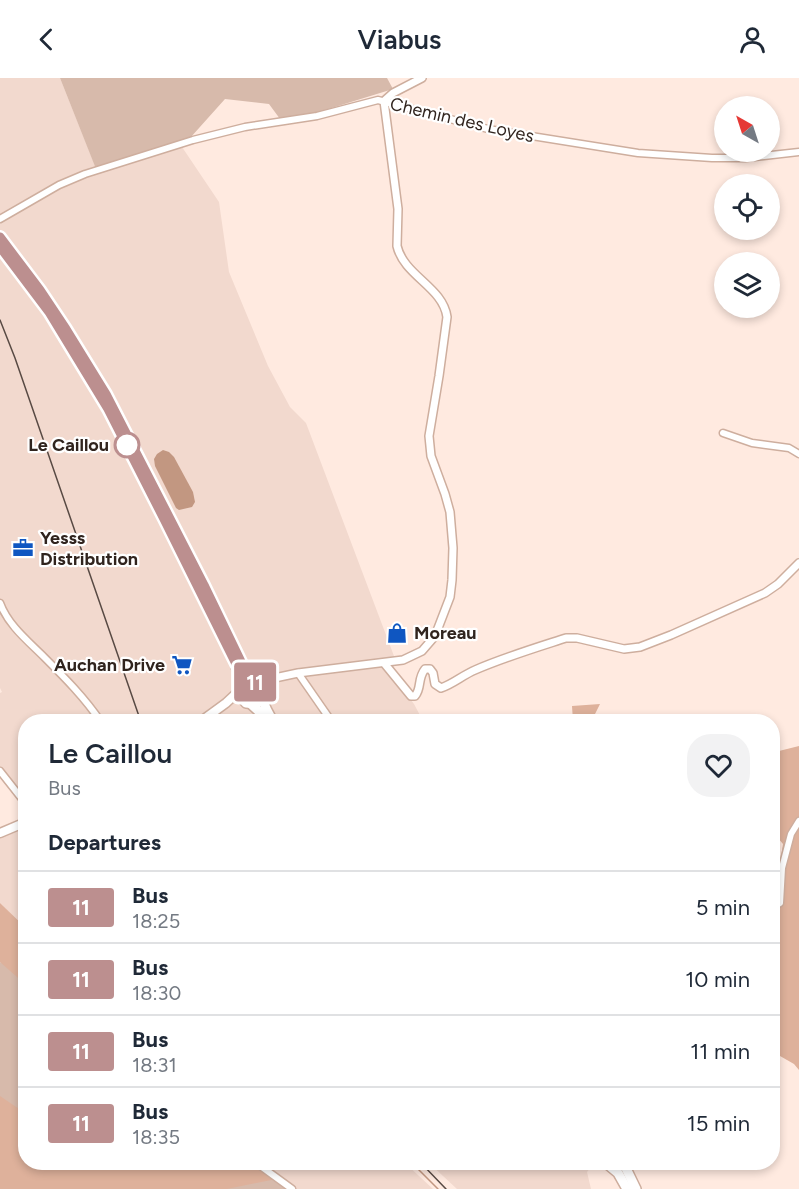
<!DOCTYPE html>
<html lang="en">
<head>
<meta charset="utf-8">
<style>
  :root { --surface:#fff; --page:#f2f2f3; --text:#1f2937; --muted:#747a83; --line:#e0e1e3 }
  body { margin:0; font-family:Figtree,sans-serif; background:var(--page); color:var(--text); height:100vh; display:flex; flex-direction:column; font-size:22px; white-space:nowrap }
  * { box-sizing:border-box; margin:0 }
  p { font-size:20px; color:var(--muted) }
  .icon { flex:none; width:33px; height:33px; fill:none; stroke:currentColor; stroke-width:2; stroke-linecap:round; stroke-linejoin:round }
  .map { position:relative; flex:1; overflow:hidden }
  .panel { position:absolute; left:18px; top:636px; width:762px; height:456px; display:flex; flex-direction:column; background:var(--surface); border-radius:24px; box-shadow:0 3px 9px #0003 }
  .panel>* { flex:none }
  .badge { padding:0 12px; border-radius:4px; font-size:21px; line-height:39px }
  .needle { width:39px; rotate:321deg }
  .fabs { position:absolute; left:714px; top:18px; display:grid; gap:12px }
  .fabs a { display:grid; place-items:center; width:66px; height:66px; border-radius:50%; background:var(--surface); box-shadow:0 3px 9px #0003; font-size:30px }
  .map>.badge { position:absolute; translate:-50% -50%; box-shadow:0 0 0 3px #fff }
  h2 { padding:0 30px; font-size:22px; line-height:54px }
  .round { display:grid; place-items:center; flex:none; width:63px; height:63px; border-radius:24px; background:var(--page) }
  .overview { display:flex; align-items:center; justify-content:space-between; height:102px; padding:0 30px }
  h1 { font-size:28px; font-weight:600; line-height:45px }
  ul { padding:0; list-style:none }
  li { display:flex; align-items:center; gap:18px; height:72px; padding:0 30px; border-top:2px solid var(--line) }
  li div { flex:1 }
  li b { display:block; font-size:22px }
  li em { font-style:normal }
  li .badge { min-width:66px; font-weight:700; text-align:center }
  header { display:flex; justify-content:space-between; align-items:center; height:78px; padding:0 30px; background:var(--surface); font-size:27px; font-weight:600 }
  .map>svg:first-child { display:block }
</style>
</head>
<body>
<header><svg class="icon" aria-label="back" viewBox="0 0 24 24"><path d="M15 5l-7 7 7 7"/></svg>Viabus<svg class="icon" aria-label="person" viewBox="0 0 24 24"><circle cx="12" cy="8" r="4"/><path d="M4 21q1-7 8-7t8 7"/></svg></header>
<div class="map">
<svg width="799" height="1111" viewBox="0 0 799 1111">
  <rect width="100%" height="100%" fill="#ffeae0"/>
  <!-- built -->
  <g fill="#f2d9ce">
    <polygon points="0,0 60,0 98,95 182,69 219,124 229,194 268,288 290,329 306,345 397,586 388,593 414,626 423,643 26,644 25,722 0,690 0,615 2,614 0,610"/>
    <polygon points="25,738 25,849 0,825 0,760 12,754 23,751"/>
    <polygon points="260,1085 405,1085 433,1111 291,1111"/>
    <polygon points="429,1085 594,1085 587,1094 591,1111 457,1111"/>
  </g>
  <!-- green -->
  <g fill="#d7baab">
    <polygon points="60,0 387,0 393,11 283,45 269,26 225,21 182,69 98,96"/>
    <polygon points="25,868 26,1084 254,1085 288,1111 0,1111 0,884 2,885"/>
  </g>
  <!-- forest -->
  <g fill="#deb19b">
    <polygon points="600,626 595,636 596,643 573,643 572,628"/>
    <polygon points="772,668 779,673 799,668 799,992 794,986 773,974 773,823 775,821 783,766 773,754"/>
    <polygon points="0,825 25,849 25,906 0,884"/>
    <polygon points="0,1018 25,1035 26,1084 258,1085 276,1101 227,1111 0,1111"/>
  </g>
  <!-- water -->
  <polygon fill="#c29781" points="163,372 169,374 174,379 193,414 195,424 192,429 179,432 176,430 155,388 154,381 157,376"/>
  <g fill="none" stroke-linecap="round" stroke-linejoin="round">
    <!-- stream -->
    <polyline stroke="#c29781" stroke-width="1.5" points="411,1084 438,1111"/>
    <!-- minor casing -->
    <g stroke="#ceae9e" stroke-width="9">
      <g id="minor">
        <polyline points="0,141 59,107 85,96 193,62 245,49 317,38 378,22 488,51 638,75 712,80 745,80 799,74"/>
        <polyline points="723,355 752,365 789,370 799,376"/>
        <path d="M0 525C8 547 28 563 44 579 64 599 85 620 101 644"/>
        <polyline points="298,595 332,644"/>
        <polyline points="0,693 26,726"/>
        <polyline points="772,830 780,825 782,790 791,756 799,743"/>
        <polyline points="255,1084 292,1111"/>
      </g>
    </g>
    <!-- tertiary casing -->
    <g stroke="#ceae9e" stroke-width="10">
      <g id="tertiary">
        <path d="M384 585 411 618H415C422 610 417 601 425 591H430L433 595 435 606 441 610C453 606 463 597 475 592 505 579 535 570 566 560H577L624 571 640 569 671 557 765 515 778 506 799 485"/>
        <path d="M256 604 298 595 403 582 422 573 435 558 450 519 452 502 453 470 450 434 445 416 431 378 429 358 439 298 447 239C443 209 404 198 397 168L398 131 384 23 393 15 422 0"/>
      </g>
    </g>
    <!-- secondary casing -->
    <g stroke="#ceae9e" stroke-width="11">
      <g id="secondary">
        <polyline points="200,644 226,625 241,611"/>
        <polyline points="0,755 26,744"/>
      </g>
    </g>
    <!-- primary casing -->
    <g stroke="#ceae9e" stroke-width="12">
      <g id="primary">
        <polyline points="0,159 40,212 66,251 106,316 204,507 245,592 255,604"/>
        <polyline points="172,456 213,541"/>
        <polyline points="236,589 241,596 244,607"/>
        <path d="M263 620 256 626 246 625 241 619C240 608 249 597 260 606 265 611 263 614 263 620 263 628 270 637 273 644"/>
        <polyline points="252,627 263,637 267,644"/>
        <polyline points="623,1084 636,1111"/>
        <polyline points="606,1085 618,1095 627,1111"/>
      </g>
    </g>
    <!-- minor -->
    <use href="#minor" stroke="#fff" stroke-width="6"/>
    <!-- tertiary -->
    <use href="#tertiary" stroke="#fff" stroke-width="7"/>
    <!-- secondary -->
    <use href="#secondary" stroke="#fff" stroke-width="8"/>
    <!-- primary -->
    <use href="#primary" stroke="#fff" stroke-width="9"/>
    <!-- rail -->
    <g stroke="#584a44" stroke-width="1.5">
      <polyline points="0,242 15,280 141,644"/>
      <polyline points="420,1084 446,1111"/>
    </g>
  </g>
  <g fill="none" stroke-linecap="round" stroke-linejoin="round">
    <!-- line casing -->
    <g stroke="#fff" stroke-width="14">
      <polyline id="line" points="0,159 40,212 66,251 106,316 204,507 245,592 255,604 249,604 244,607 241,596 164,441 108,331 49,234 0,169"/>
    </g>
    <!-- line -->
    <use href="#line" stroke="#bc8f8f" stroke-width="9"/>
  </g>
  <!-- icons -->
  <defs>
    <g id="office-bare" transform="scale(1.62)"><path d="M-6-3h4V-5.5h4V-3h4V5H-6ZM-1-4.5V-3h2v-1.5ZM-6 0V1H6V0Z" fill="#0f56c1" stroke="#fff" stroke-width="2.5" paint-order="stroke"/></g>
    <g id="shop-bare" transform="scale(1.62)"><path d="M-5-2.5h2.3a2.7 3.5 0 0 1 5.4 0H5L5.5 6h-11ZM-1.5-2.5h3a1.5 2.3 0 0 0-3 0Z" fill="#0f56c1" stroke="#fff" stroke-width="2.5" paint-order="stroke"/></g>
    <g id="supermarket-bare" transform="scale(1.62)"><path d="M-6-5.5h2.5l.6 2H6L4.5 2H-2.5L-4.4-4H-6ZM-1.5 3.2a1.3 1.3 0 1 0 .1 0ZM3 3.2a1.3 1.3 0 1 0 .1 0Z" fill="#0f56c1" stroke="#fff" stroke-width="2.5" paint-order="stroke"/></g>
  </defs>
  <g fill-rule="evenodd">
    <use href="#office-bare" x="23" y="470"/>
    <use href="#shop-bare" x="397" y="555"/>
    <use href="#supermarket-bare" x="182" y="587"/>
  </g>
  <!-- markers -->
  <circle fill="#fff" stroke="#bc8f8f" stroke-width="3" cx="127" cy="367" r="12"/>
  <g text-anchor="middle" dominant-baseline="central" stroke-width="4.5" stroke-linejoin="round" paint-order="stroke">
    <!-- street labels -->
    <g font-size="18" fill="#30241e" stroke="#fff">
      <text transform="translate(462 42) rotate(13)">Chemin des Loyes</text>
    </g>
    <!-- stop labels -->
    <g font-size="18" font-weight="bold" fill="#30241e" stroke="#fff" text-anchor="end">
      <text x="109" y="367">Le Caillou</text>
    </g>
    <!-- poi labels -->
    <g font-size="18" font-weight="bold" fill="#30241e" stroke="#fff" text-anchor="start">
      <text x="40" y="460">Yesss<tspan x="40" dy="21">Distribution</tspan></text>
      <text x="414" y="555">Moreau</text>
      <text x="165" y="587" text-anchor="end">Auchan Drive</text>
    </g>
  </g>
</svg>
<div class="fabs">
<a><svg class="needle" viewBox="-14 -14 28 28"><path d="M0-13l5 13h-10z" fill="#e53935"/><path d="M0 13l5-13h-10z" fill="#747a83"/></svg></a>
<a><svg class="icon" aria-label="locate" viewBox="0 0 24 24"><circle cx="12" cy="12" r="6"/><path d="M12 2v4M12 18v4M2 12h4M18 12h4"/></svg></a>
<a><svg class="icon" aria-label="layers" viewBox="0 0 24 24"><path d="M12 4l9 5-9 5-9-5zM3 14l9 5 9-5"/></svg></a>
</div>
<b class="badge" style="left:255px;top:604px;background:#bc8f8f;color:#fff">11</b>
<section class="panel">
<div class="overview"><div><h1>Le Caillou</h1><p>Bus</p></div><a class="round"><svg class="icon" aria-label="heart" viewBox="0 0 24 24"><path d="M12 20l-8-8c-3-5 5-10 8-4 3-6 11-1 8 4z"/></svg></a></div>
<h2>Departures</h2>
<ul>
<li><span class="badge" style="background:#bc8f8f;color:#fff">11</span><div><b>Bus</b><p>18:25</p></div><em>5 min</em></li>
<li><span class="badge" style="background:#bc8f8f;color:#fff">11</span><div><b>Bus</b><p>18:30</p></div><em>10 min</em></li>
<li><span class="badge" style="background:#bc8f8f;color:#fff">11</span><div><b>Bus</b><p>18:31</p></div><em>11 min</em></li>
<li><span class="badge" style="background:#bc8f8f;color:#fff">11</span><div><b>Bus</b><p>18:35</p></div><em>15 min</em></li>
</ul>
</section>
</div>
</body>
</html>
